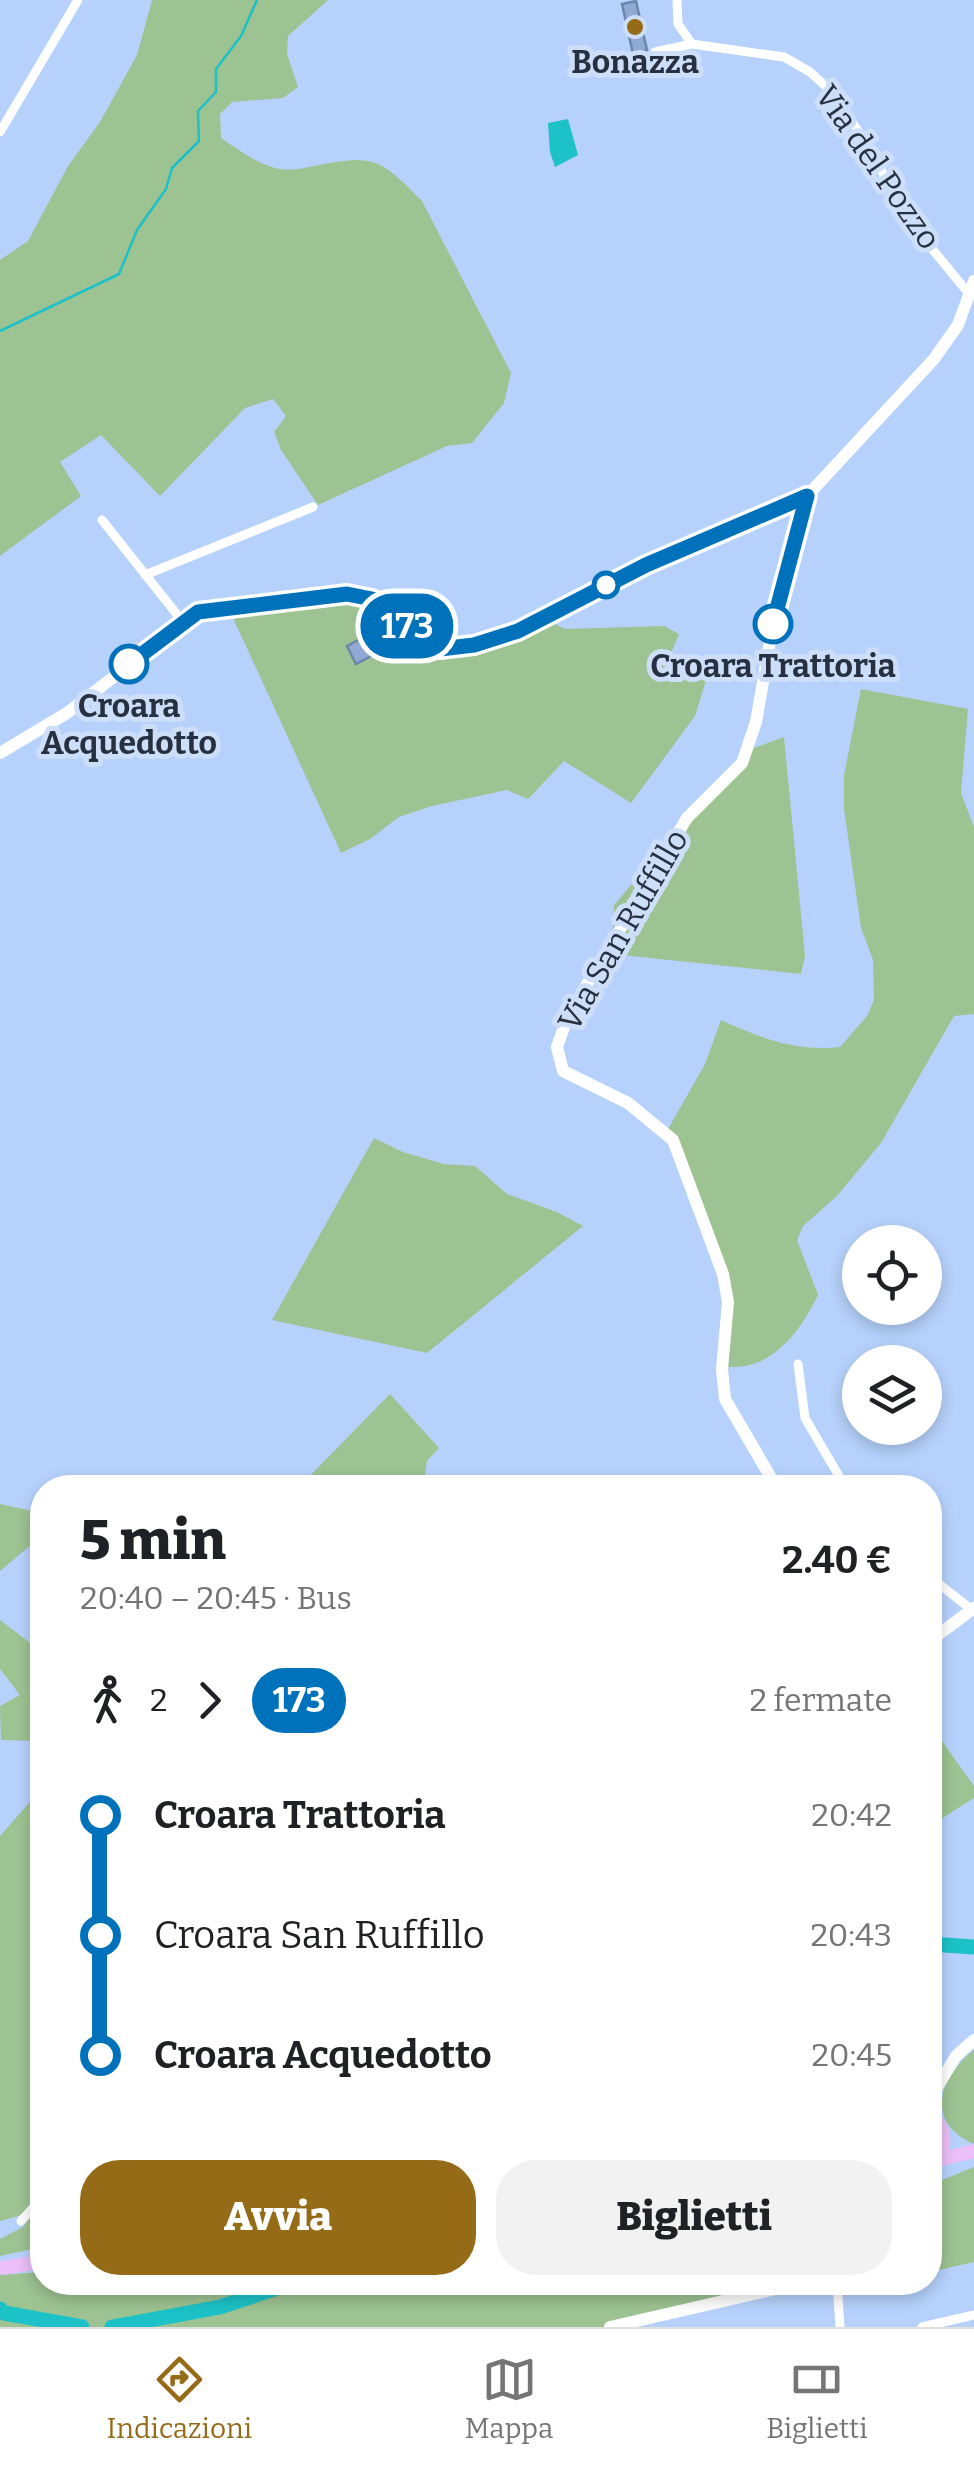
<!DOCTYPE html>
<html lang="it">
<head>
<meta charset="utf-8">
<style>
  :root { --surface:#fff; --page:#f2f2f2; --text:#202124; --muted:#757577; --line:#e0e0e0; --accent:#966b17 }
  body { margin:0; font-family:Bitter,serif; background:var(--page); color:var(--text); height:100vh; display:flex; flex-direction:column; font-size:38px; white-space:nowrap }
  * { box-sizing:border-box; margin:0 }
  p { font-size:32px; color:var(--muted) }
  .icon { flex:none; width:55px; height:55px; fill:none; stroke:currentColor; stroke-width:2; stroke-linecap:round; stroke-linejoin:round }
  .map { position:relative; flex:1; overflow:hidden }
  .sheet { position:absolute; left:30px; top:1475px; width:912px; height:820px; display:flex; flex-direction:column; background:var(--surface); border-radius:40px; box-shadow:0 5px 15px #0003 }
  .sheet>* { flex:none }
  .badge { padding:0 20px; border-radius:32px; font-size:35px; line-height:65px }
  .buttons { position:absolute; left:842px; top:1225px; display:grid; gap:20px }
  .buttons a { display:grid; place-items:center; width:100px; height:100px; border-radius:50%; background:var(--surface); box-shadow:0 5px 15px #0003; font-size:50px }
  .map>.badge { position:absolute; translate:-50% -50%; box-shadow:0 0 0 5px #fff }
  .legs { display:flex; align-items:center; gap:15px; height:110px; padding:0 50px; font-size:32px }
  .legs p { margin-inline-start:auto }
  .headline { display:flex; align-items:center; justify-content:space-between; height:170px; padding:0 50px }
  h1 { font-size:55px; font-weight:800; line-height:75px }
  .cta { display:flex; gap:20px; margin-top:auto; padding:20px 50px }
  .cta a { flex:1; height:115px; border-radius:40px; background:var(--accent); color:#fff; font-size:40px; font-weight:800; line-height:115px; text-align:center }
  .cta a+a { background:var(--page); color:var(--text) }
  ul { padding:0 50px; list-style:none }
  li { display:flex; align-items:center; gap:35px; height:120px; font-size:38px }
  li i { display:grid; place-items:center; width:15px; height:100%; margin:0 12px; background:currentColor }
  li i::after { content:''; width:25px; height:25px; margin:-12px; border:8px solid; border-radius:50%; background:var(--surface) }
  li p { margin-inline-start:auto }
  li:first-child i { background:linear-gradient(#0000 50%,currentColor 0) }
  li:last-child i { background:linear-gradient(currentColor 50%,#0000 0) }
  .dock { display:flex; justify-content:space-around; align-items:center; height:140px; border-top:2px solid var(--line); background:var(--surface); font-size:28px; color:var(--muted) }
  .dock a { display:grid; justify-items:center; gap:5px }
  .dock .active { color:var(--accent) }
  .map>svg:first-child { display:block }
</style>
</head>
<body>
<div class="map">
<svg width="974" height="2327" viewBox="0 0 974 2327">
  <rect width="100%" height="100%" fill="#b6d2fc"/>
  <!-- green -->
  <g fill="#9dc392">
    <path d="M152 0H328L288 36 287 54 298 87 283 98 232 102 220 114 221 138C237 149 256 163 275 168 287 171 302 169 314 166 373 154 379 157 422 201L511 373 504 403 472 443 447 446 318 505 281 450 274 432 286 416 273 399 245 408 160 496 101 435 60 462 81 496 0 556V260L28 241 68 166 100 122 137 55Z"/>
    <polygon points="348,599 398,610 439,643 458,645 549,621 565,629 664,626 679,634 668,661 708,674 695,716 631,803 564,761 528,799 507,790 432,806 399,817 370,839 341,853 228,607"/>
    <path d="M861 689 968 709 961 793 974 827V1014L954 1016 881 1143 836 1197 803 1226 797 1240 818 1295C799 1335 766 1377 717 1365L725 1285 668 1129 705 1064 721 1020C760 1038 796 1052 840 1047L867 1016 874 1000 873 960 861 928 844 809V775Z"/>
    <polygon points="784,737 805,956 801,974 612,954 614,905 745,751"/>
    <polygon points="374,1138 403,1152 444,1164 475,1166 507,1194 557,1212 583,1226 427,1353 272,1320"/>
    <polygon points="390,1394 439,1448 427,1461 424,1481 429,1487 299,1487"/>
    <polygon points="0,1504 42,1513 42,1549 33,1543 0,1571"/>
    <polygon points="0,1620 42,1652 42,1741 1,1740 0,1706 20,1695 0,1669"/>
    <polygon points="930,1724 974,1786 974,1798 930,1826"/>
    <polygon points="42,1788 42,2247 0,2256 0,2239 23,2227 33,2212 0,2221 0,1836"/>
    <path d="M974 2050V2144C924 2123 939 2077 974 2050Z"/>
    <polygon points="974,2167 974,2262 930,2272 930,2185"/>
    <polygon points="42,2272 42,2282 816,2283 620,2327 0,2327 0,2275"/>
  </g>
  <!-- water -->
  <polygon fill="#1cc2c7" points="568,119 578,155 555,167 550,152 548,123"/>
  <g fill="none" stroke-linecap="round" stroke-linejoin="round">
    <!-- stream -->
    <polyline stroke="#1cc2c7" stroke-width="2.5" points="0,331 119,274 137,230 166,189 172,168 199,141 198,111 216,92 216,69 241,36 257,0"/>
    <!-- river -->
    <g stroke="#1cc2c7" stroke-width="15">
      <polyline points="930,1944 974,1947"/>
      <polyline points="0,2309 4,2313 82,2327"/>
      <polyline points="112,2327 220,2307 295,2282"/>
    </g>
  </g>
  <!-- building -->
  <g fill="#90aad3" stroke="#6c85ac" stroke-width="2.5">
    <polygon points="636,1 647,50 633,54 622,4"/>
    <polygon points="379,629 388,647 356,664 347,646"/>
  </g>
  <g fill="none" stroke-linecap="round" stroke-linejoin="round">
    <!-- street -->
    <g stroke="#fff" stroke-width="9">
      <polyline points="677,0 678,24 692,44"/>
      <polyline points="655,52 692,44 784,57 810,72 831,91 871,150 905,216 970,295"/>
      <polyline points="0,132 78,0"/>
      <polyline points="102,520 183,622"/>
      <polyline points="145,575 313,507"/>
      <polyline points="798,1364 805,1418 846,1488"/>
      <polyline points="930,1577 971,1609"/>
      <polyline points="21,2221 42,2198"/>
      <polyline points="837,2282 840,2327"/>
      <polyline points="922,2327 974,2315"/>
    </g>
    <!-- secondary -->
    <g stroke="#fff" stroke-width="12">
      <polyline points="0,753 67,713 198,612 347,595 372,599 392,609 418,638 440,649 474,645 518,631 646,565 807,496 934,359 958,325 974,281"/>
      <polyline points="777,1488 725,1399 722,1369 728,1302 723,1274 673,1140 628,1103 563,1071 557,1047 568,1016 687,818 742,763 756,722 772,630 807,496"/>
      <polyline points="930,1641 974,1608"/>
      <polyline points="930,2099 956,2056 974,2040"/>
      <polyline points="610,2327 806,2282"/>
    </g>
    <!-- primary -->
    <g stroke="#ebbff8" stroke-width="14">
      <path d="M930 2114C948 2130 948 2151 930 2167"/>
      <polyline points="938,2160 974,2151"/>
      <polyline points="0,2268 42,2262"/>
    </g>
  </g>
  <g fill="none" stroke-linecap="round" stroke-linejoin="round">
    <!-- line-1 casing -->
    <g stroke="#fff" stroke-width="22">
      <polyline id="line-1" points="129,664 198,612 347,594 372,599 392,609 418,638 440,649 474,645 518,631 646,565 807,496 773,624"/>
    </g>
    <!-- line-1 -->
    <use href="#line-1" stroke="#0072bc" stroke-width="15"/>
  </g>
  <!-- markers -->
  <circle fill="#966b17" stroke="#cddef8" stroke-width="4" cx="635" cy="27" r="10"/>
  <g fill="#fff" stroke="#0072bc" stroke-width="5">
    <circle cx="606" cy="585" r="12"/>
    <circle cx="773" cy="624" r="18"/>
    <circle cx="129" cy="664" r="18"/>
  </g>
  <g text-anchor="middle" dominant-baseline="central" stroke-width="10" stroke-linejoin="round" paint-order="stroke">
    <!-- poi labels -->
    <g font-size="32" font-weight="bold" fill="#263041" stroke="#cddef8">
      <text x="635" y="62">Bonazza</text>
    </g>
    <!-- street labels -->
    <g font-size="32" fill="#263041" stroke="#cddef8">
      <text transform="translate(878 167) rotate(55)">Via del Pozzo</text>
      <text transform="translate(623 930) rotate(-60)">Via San Ruffillo</text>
    </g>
    <!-- stop labels -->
    <g font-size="32" font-weight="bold" fill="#263041" stroke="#cddef8">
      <text x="773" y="666">Croara Trattoria</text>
      <text x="129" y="706">Croara<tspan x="129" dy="37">Acquedotto</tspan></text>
    </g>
  </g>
</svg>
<div class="buttons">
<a><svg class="icon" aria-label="locate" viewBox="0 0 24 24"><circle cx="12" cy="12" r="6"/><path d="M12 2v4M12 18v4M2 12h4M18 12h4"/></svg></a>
<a><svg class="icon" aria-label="layers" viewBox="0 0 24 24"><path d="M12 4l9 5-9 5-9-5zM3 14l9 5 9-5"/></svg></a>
</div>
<b class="badge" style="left:407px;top:626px;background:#0072bc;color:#fff">173</b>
<section class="sheet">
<div class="headline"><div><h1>5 min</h1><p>20:40 – 20:45 · Bus</p></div><b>2.40 €</b></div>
<div class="legs"><svg class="icon" aria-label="walk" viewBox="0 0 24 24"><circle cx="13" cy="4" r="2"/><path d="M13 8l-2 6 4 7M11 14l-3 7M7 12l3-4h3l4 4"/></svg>2<svg class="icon" aria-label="forward" viewBox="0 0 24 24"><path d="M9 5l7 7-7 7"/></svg><b class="badge" style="background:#0072bc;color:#fff">173</b><p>2 fermate</p></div>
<ul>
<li><i style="color:#0072bc"></i><b>Croara Trattoria</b><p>20:42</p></li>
<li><i style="color:#0072bc"></i><span>Croara San Ruffillo</span><p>20:43</p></li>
<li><i style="color:#0072bc"></i><b>Croara Acquedotto</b><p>20:45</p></li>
</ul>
<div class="cta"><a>Avvia</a><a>Biglietti</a></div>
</section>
</div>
<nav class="dock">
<a class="active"><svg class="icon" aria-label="directions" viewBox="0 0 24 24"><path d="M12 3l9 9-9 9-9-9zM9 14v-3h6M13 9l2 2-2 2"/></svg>Indicazioni</a>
<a><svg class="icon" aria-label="map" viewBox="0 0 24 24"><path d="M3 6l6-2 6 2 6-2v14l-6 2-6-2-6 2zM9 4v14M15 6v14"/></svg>Mappa</a>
<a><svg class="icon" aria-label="tickets" viewBox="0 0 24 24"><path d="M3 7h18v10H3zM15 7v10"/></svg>Biglietti</a>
</nav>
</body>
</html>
